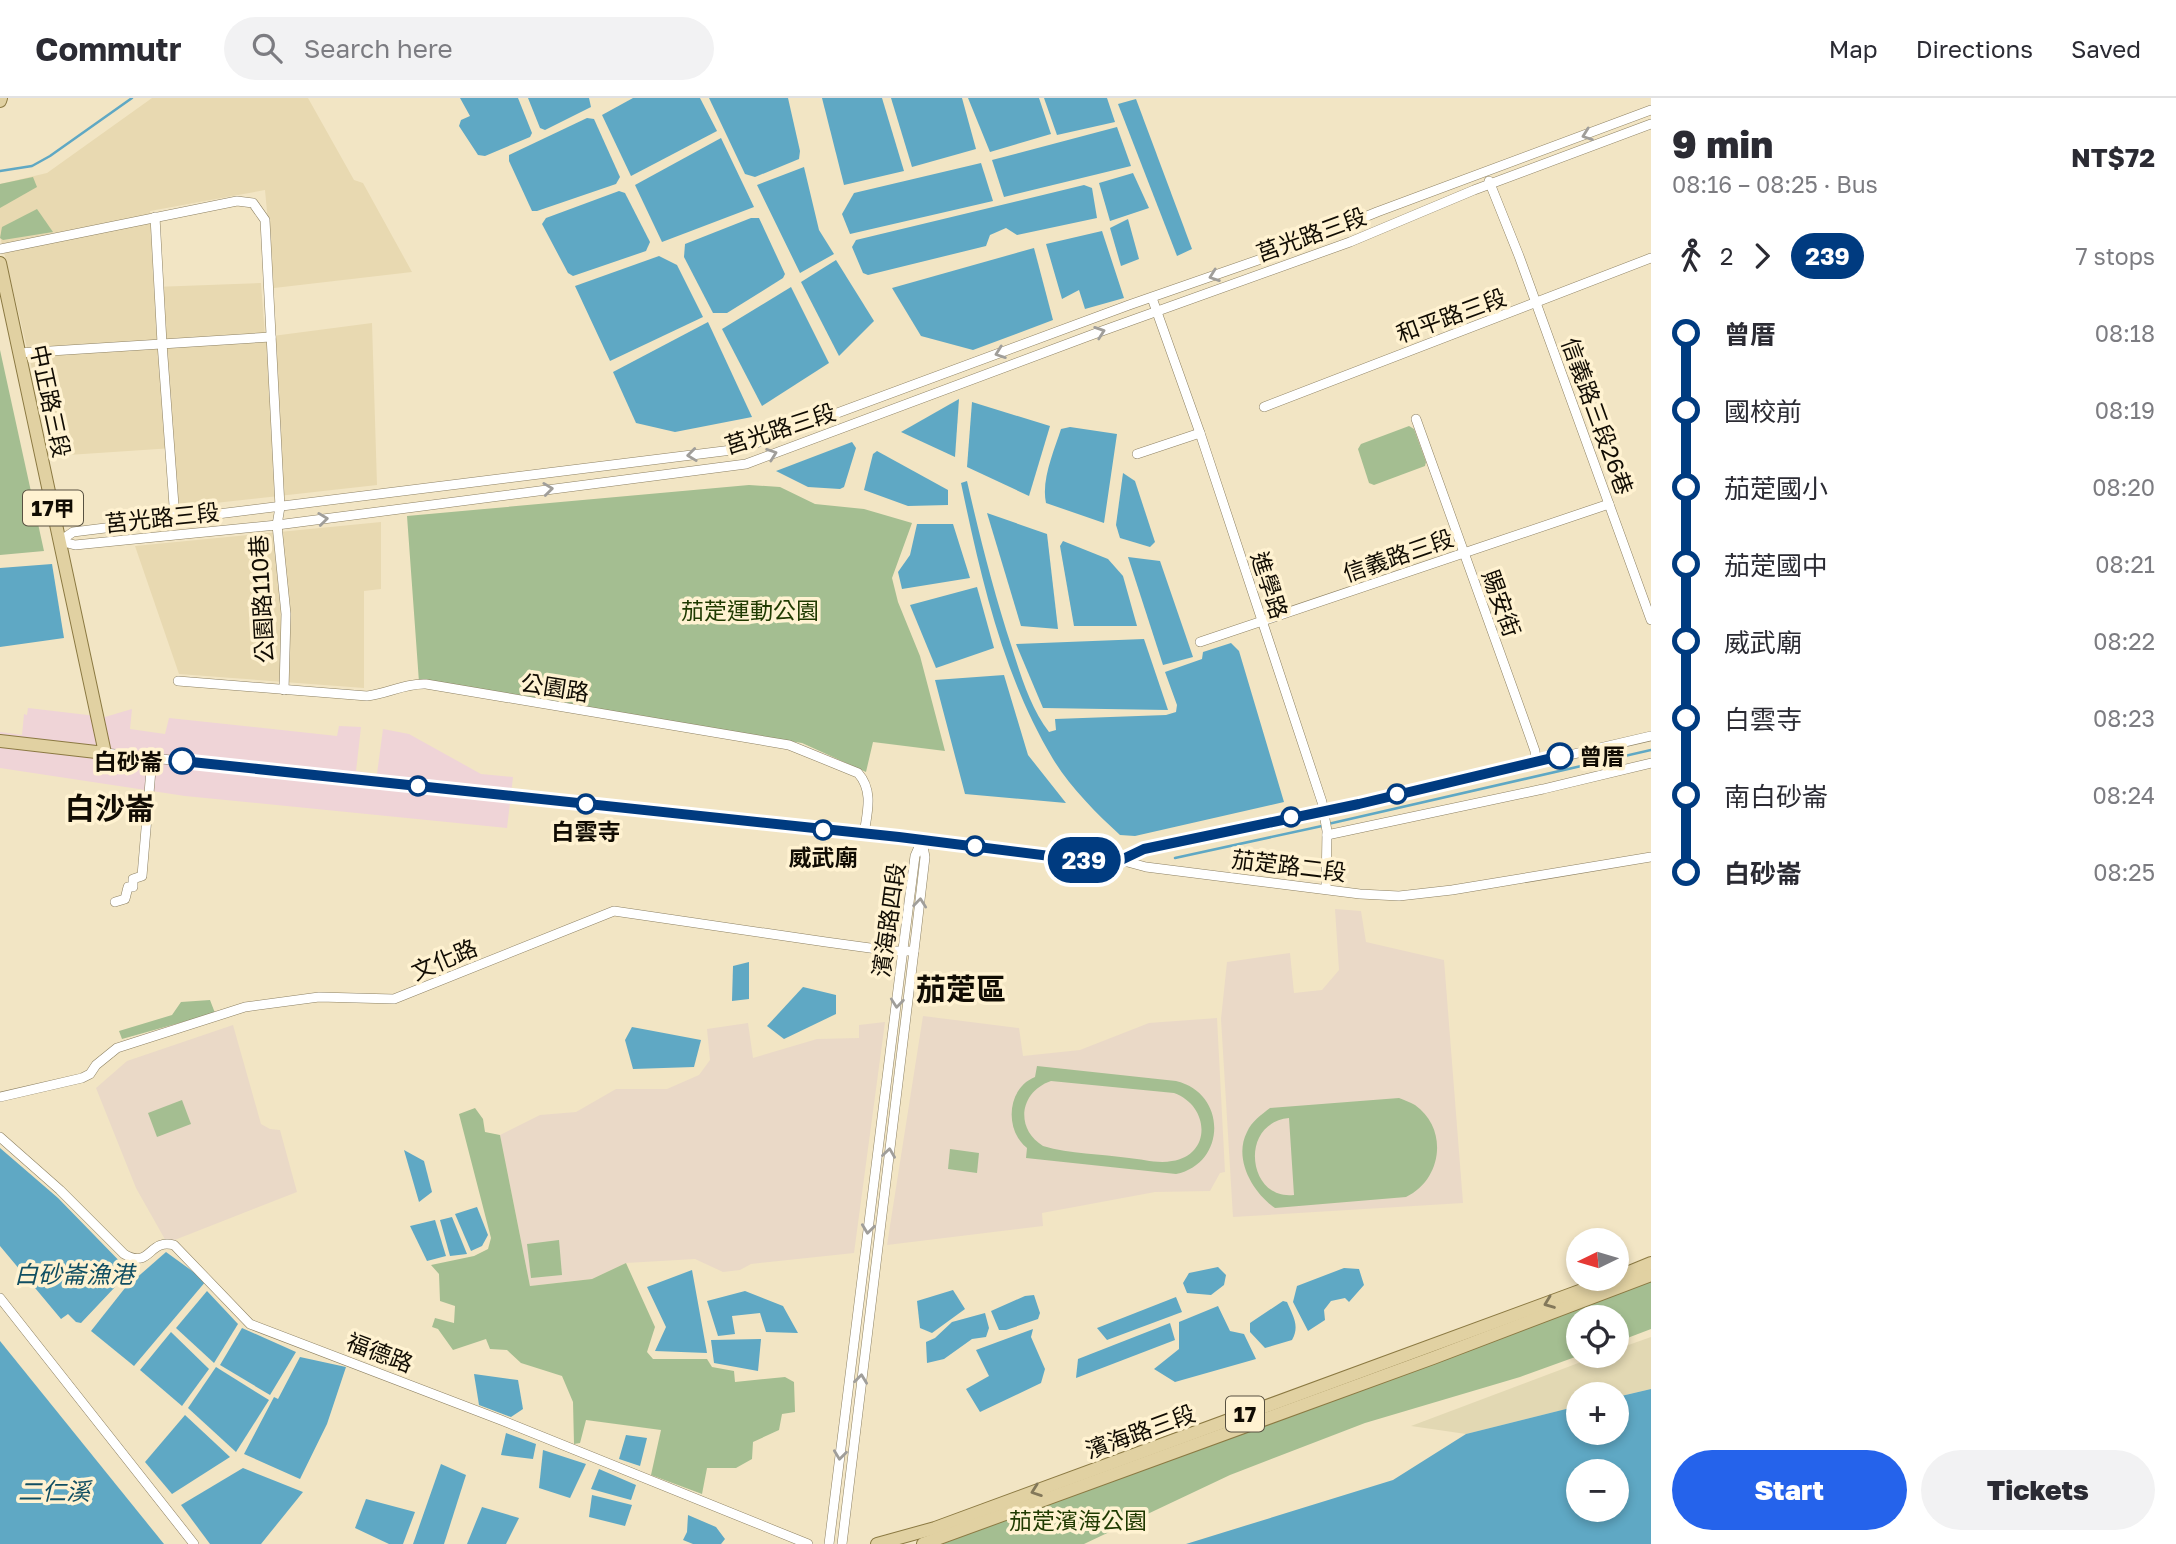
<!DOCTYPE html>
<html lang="en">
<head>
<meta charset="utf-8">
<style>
  :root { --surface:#fff; --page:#f2f2f3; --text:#2b2b33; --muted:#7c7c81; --line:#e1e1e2; --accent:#2563eb }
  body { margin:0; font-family:"Golos Text","Noto Sans TC",sans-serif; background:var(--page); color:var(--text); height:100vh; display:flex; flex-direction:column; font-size:26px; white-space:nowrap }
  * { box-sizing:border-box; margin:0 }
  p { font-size:23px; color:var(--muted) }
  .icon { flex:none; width:38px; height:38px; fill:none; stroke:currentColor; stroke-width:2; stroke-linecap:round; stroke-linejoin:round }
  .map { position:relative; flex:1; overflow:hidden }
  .side { display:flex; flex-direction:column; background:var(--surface); width:525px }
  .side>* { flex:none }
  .badge { padding:0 14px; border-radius:23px; font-size:24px; line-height:46px }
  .needle { width:46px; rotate:265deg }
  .buttons { position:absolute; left:1566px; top:1130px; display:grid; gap:14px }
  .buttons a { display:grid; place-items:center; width:63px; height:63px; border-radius:50%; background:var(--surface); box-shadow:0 4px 10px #0003; font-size:35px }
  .map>.badge { position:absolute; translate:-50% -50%; box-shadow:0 0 0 4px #fff }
  .legs { display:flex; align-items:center; gap:10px; height:77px; padding:0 21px; font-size:23px }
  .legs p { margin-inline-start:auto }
  .overview { display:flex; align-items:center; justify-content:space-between; height:119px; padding:0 21px }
  h1 { font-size:38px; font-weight:800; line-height:52px }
  .cta { display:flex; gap:14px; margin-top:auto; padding:14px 21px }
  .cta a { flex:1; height:80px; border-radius:42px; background:var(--accent); color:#fff; font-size:28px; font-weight:800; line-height:80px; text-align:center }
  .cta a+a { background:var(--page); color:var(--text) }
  ul { padding:0 21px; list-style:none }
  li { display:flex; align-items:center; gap:24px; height:77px; font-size:26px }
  li i { display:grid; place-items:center; width:10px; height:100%; margin:0 9px; background:currentColor }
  li i::after { content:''; width:18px; height:18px; margin:-9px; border:5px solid; border-radius:50%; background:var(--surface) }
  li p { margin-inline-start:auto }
  li:first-child i { background:linear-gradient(#0000 50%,currentColor 0) }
  li:last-child i { background:linear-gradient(currentColor 50%,#0000 0) }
  header { display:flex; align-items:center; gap:42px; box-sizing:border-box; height:98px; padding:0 35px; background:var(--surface); border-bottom:2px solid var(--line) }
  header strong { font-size:33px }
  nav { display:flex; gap:38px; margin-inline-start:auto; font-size:24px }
  .search { width:490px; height:63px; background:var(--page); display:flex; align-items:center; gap:18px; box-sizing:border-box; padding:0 24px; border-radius:38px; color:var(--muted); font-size:26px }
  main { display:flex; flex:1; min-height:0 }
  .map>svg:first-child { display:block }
</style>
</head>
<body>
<header>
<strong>Commutr</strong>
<div class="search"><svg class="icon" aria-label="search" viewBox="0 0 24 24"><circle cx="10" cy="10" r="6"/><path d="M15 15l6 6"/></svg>Search here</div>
<nav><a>Map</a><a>Directions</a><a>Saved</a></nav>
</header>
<main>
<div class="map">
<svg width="1651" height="1446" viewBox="0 0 1651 1446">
  <rect width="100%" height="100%" fill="#f2e5c4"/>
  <!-- commercial -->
  <polygon fill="#efd4d7" points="28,610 105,619 132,611 130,631 165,636 169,620 337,638 339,628 361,629 356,673 377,676 383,631 409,636 481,676 513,679 507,730 185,698 0,670 0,634 22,637 24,616 27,617"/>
  <!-- built -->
  <g fill="#e8d9b1">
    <polygon points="152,0 308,0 354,82 363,85 412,174 274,190 265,92 150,113 154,189 261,185 265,239 372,225 377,387 179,409 173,350 53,358 0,138 0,86 47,75"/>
    <polygon points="381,424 381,491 364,493 364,590 179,576 135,448"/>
  </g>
  <!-- education -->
  <g fill="#ead9c7">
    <polygon points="1335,811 1361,813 1366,844 1444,862 1463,1105 1233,1119 1221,921 1227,864 1290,855 1294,895 1322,892 1339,872"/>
    <polygon points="923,918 1019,930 1023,958 1080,952 1149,925 1217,920 1225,1074 1220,1075 1210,1093 1155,1094 1042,1115 1043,1128 887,1147"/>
    <polygon points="885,924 854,1155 751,1166 740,1172 723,1174 695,1161 626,1165 592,1181 530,1188 500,1037 540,1017 576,1014 616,991 667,991 699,977 710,962 707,931 748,925 753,960 817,941 859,940 859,927"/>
    <polygon points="233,927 261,1026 270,1031 280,1032 297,1094 167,1145 136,1090 96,990 127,963"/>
  </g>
  <!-- green -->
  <g fill="#a4be91" fill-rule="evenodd">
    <polygon points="33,79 37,89 0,110 0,86"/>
    <polygon points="37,111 53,134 3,142 0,140 2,129"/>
    <polygon points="0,252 44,453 0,457"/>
    <polygon points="1409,328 1414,331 1426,364 1425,368 1374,387 1369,385 1358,351 1361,346"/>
    <polygon points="749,387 780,389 815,406 864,411 912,425 892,480 898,504 920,558 945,653 873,644 866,674 802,645 419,584 407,418"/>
    <polygon points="210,902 215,915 122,941 119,933 172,917 181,904"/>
    <path d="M1037 968 1176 983C1227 995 1227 1065 1176 1076L1026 1060 1027 1050C1004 1032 1007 990 1035 979ZM1051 983 1174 995C1210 1008 1212 1057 1172 1063 1158 1066 1142 1061 1129 1060 1101 1056 1070 1056 1043 1048 1015 1031 1019 994 1051 983Z"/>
    <path d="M1399 1000C1404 1002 1410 1004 1415 1007 1449 1031 1442 1082 1406 1099L1275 1110C1253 1095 1233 1061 1247 1034 1252 1023 1261 1017 1270 1010ZM1289 1020 1294 1097C1248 1103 1238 1025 1289 1020Z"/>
    <polygon points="182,1002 191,1026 157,1039 148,1015"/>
    <polygon points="475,1010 483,1021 485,1034 500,1037 530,1188 592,1181 626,1165 655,1229 647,1254 653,1261 707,1261 712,1269 734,1273 735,1284 785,1279 794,1284 795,1314 782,1316 779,1332 753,1344 752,1361 736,1370 707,1370 702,1396 651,1377 661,1332 586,1322 580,1345 574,1346 573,1304 562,1278 521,1265 507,1252 490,1251 486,1241 453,1252 438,1231 432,1229 435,1220 454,1225 455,1208 440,1203 439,1176 431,1167 474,1158 488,1151 491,1140 459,1016"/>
    <polygon points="950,1051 979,1055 977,1075 948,1071"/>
    <polygon points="559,1142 562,1177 531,1180 527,1146"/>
    <polygon points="1651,1182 1651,1231 1617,1244 1617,1220 1578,1220 1578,1258 1520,1279 1365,1325 1230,1377 1084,1446 942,1446"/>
  </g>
  <!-- sand -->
  <polygon fill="#e2d8b3" points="1651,1239 1651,1291 1617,1299 1617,1297 1578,1297 1578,1308 1466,1336 1411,1328 1597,1258 1617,1258 1617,1251"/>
  <!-- water -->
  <g fill="#5fa8c4" fill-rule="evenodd">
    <polygon points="460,0 518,0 532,35 530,39 485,58 478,57 459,28 461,22 470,18"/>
    <polygon points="528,0 589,0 591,9 545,32 540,30"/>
    <polygon points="633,0 700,0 717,33 631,78 602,17"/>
    <polygon points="709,0 788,0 800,53 799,61 755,79 745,76"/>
    <polygon points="822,0 882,0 904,73 844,87"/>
    <polygon points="891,0 962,0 976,51 912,69"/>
    <polygon points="968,0 1039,0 1051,36 990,54"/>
    <polygon points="1044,0 1107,0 1115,24 1057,37"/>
    <polygon points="1136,1 1192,151 1177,158 1118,6"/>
    <polygon points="587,20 594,21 620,79 616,86 537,113 532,113 509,63 509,57"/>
    <polygon points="1117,29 1131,68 1004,99 992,62"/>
    <polygon points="721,40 754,109 662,144 635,87"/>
    <polygon points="981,65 993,103 850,136 842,116 854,95"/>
    <polygon points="804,69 819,132 834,156 800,175 757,87"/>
    <polygon points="1133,75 1149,110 1110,123 1099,85"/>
    <polygon points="1084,87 1092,90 1097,120 1017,137 1006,130 990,137 986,148 868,177 863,175 852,149 856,142"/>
    <polygon points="619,93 625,95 650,144 646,153 573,178 568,175 542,126 546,120"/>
    <polygon points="751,120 759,120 785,176 783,180 727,215 713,215 684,159 685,146"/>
    <polygon points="1128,121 1139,161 1121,168 1110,130"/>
    <polygon points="1102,133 1124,200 1085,211 1079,192 1062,201 1046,146"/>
    <polygon points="1034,150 1053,222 973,252 921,238 892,190"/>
    <polygon points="659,158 677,167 703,219 610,263 575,188"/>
    <polygon points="836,162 874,223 839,258 801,184"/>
    <polygon points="791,189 829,265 762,308 722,231"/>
    <polygon points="708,224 752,319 675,334 636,325 613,274"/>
    <polygon points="959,301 955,359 901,334"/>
    <polygon points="972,304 1050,328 1029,398 967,369"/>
    <path d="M1070 329 1117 336 1104 425 1046 405C1041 382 1054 353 1061 331Z"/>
    <polygon points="852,344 856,350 844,389 840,391 808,389 776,373"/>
    <polygon points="877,353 948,392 948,407 908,408 864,392 873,356"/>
    <polygon points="1123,375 1135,383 1155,444 1150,449 1120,440 1116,427"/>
    <path d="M967 383C980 440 994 495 1012 550 1021 578 1031 611 1049 634L1056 632 1055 621 1166 617 1176 614 1177 607 1165 574 1202 561 1203 554 1231 545 1239 553 1284 704 1135 738 1120 737C1096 715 1070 689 1053 661 1003 578 981 480 961 385Z"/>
    <polygon points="987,415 1047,436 1058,531 1021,528"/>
    <polygon points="917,426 953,426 970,480 902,491 898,474 910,457"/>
    <polygon points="1063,443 1108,461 1123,478 1137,528 1074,528 1060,448"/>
    <polygon points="1128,459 1160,463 1193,559 1163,567"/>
    <polygon points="52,466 64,540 0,549 0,470"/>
    <polygon points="977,489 994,550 936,570 910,507"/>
    <polygon points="1144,541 1168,612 1043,610 1016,546"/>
    <polygon points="1004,577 1028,657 1066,705 965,696 935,582"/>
    <polygon points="749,864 749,901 732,903 733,868"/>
    <polygon points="803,889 836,897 836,916 784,941 767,928"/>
    <polygon points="632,929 701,942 694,969 633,971 625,942"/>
    <polygon points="0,1050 58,1100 133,1177 131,1180 121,1168 116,1167 115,1176 117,1184 115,1189 81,1225 76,1224 68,1216 61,1221 0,1148"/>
    <polygon points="404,1052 424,1063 432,1094 419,1104"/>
    <polygon points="477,1109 488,1137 482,1148 471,1153 455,1116"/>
    <polygon points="452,1119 467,1156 450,1158 440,1122"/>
    <polygon points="435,1122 446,1158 427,1163 410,1128"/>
    <polygon points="166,1154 206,1183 134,1268 91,1233 125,1190"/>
    <polygon points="1218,1169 1226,1177 1224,1187 1211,1197 1187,1195 1183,1185 1189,1175"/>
    <polygon points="1344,1170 1359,1171 1364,1187 1349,1204 1345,1200 1331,1203 1324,1212 1325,1222 1308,1233 1293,1204 1297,1188"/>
    <polygon points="692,1172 707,1255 655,1253 666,1229 647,1189"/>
    <polygon points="953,1192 965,1211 932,1235 920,1230 917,1203"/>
    <polygon points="207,1193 238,1226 214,1265 176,1230"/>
    <polygon points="745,1193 783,1208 798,1235 766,1234 760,1215 732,1218 735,1236 718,1238 707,1203"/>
    <polygon points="1034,1197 1040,1215 1038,1221 1006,1232 999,1232 991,1213 1025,1198"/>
    <polygon points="1176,1199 1182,1214 1107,1242 1097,1230"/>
    <path d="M1283 1203 1287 1204C1293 1218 1300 1228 1292 1242L1265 1250 1250 1234V1225Z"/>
    <polygon points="1218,1208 1230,1233 1244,1236 1256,1261 1175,1284 1154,1271 1179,1251 1179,1224"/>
    <polygon points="985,1215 989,1230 986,1239 972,1241 944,1261 927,1265 926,1244 935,1240 952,1224"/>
    <polygon points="1170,1225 1175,1242 1076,1280 1078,1261"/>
    <polygon points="242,1230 296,1254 270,1297 220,1267"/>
    <polygon points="1033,1231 1031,1239 1045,1271 1041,1285 980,1314 966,1291 989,1278 976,1252"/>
    <polygon points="171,1234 209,1271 182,1308 140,1272"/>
    <polygon points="761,1241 758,1273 714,1265 711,1242"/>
    <polygon points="0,1243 164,1446 0,1446"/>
    <polygon points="300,1259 346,1269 327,1326 300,1381 244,1356 274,1299 278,1301"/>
    <polygon points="216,1269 269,1302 236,1354 188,1310"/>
    <polygon points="474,1276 518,1282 523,1311 511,1319 479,1307"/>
    <path d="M1651 1291V1446H1186L1393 1382 1466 1336 1578 1308V1335H1617V1299ZM1578 1374H1617V1412H1578Z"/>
    <polygon points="185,1317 230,1359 172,1396 145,1364"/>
    <polygon points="506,1335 536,1346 533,1361 501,1357"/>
    <polygon points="626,1337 647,1340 640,1368 619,1361"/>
    <polygon points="543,1352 586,1366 570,1400 539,1390"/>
    <polygon points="441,1366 466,1377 444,1446 413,1446"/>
    <polygon points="243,1370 303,1394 261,1446 210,1446 181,1407"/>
    <polygon points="599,1371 636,1387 631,1402 591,1391"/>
    <polygon points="592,1397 632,1407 625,1428 589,1419"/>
    <polygon points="366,1401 415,1414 403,1446 389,1446 355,1430"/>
    <polygon points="482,1409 519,1420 506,1446 467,1446"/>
    <polygon points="688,1417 716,1429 725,1441 721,1446 693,1446 683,1442 687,1434"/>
  </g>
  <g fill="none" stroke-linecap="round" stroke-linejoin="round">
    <!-- stream -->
    <g stroke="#5fa8c4" stroke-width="2.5">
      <polyline points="0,73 32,68 50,58 132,0"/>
      <polyline points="1328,726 1651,652"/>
      <polyline points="1175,760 1322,728"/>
    </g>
    <!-- minor casing -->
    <g stroke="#8d8163" stroke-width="10">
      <g id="minor">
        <polyline points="1489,83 1519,158 1651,522"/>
        <polyline points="155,119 162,245 175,421"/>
        <polyline points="0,151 237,103 253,105 265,122 280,409 277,427 286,516 284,592"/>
        <polyline points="1152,200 1200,335 1322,704 1327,733 1326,791"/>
        <polyline points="19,255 271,239"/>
        <polyline points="1264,309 1651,160"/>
        <polyline points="1416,321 1523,619 1535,653 1536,664"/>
        <polyline points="1137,356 1200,335"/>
        <polyline points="60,443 73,434 740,351 1129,207 1264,160 1377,114 1651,12"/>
        <polyline points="60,443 75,447 277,427 746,366 1102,233 1350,144 1474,92 1651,26"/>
        <polyline points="1200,544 1609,406"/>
        <path d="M178 583 367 598C387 596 405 585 426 586L789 647 858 675C874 693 867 715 864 736"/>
        <polyline points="105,655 899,739 1082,762 1120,762 1146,769 1360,796 1399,798 1452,792 1651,759"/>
        <polyline points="1327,737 1543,691 1651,665"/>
        <polyline points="1120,762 1144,751 1337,711 1651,638"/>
        <polyline points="115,804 125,801 128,789 133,789 133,781 142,778 152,660"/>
        <polyline points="0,999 82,980 90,976 96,967 117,950 245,909 319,899 394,901 614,813 826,844 892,853 914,853"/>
        <path d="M0 1039 60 1092 124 1156C151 1172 148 1140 174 1147L250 1226 501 1322 808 1446"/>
        <polyline points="0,1200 194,1446"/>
        <polyline points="829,1446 903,851 915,758 922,742"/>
        <polyline points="842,1446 917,828 925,759 922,743"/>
      </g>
    </g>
    <!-- major casing -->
    <g stroke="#8b7942" stroke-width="14">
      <g id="major">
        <polyline points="0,3 1,0"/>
        <polyline points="0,165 105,655 0,643"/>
        <polyline points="1617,1179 1651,1165"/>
        <polyline points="877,1446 935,1430 1612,1181"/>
        <polyline points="923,1446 1433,1260 1651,1177"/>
      </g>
    </g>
    <!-- minor -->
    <use href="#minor" stroke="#fff" stroke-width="9"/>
    <!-- major -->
    <use href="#major" stroke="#e1d1a2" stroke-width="12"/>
  </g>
  <!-- one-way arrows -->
  <defs><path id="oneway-chevron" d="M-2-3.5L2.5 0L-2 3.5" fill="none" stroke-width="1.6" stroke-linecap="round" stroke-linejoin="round" transform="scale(1.75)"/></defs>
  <g stroke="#a09e9a">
    <use href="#oneway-chevron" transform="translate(1587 37) rotate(160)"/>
    <use href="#oneway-chevron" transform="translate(1214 178) rotate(160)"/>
    <use href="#oneway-chevron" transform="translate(1100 234) rotate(-19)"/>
    <use href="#oneway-chevron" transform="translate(1000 255) rotate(160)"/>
    <use href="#oneway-chevron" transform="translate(772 356) rotate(-20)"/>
    <use href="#oneway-chevron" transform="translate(692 357) rotate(173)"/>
    <use href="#oneway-chevron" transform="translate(548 391) rotate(-7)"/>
    <use href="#oneway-chevron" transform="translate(323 421) rotate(-7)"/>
    <use href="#oneway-chevron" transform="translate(920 805) rotate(-84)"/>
    <use href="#oneway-chevron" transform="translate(897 905) rotate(96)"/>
    <use href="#oneway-chevron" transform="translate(889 1055) rotate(-82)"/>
    <use href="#oneway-chevron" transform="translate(868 1131) rotate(97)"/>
    <use href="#oneway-chevron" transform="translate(861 1281) rotate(-83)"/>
    <use href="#oneway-chevron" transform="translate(840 1357) rotate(97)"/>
  </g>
  <g stroke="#83785a">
    <use href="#oneway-chevron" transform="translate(1549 1205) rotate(159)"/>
    <use href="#oneway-chevron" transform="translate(1036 1393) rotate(160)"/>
  </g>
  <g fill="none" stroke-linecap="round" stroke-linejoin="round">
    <!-- line-1 casing -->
    <g stroke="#fff" stroke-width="16">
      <polyline id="line-1" points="182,663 899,739 1082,762 1121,762 1144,751 1359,706 1560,658"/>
    </g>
    <!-- line-1 -->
    <use href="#line-1" stroke="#003b80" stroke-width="10"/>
  </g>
  <!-- markers -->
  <g fill="#fff" stroke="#003b80" stroke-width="3.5">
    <circle cx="1560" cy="658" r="12"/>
    <circle cx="182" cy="663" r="12"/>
    <circle cx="418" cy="688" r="9"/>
    <circle cx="1397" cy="696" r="9"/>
    <circle cx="586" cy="706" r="9"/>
    <circle cx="1291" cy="719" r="9"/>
    <circle cx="823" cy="732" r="9"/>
    <circle cx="975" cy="748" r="9"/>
  </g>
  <g text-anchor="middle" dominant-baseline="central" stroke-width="7" stroke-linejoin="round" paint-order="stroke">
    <!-- shield labels -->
    <g fill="#fff2d1" stroke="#585141" stroke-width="2">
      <rect x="23" y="392.5" width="60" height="35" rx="5"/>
      <rect x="1226" y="1298.5" width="38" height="35" rx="5"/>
    </g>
    <g font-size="21" font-weight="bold" fill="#110c03">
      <text x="53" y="410">17甲</text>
      <text x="1245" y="1316">17</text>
    </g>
    <!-- street labels -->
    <g font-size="23" fill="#110c03" stroke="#fff2d1">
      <text transform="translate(1311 136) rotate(-20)">莒光路三段</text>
      <text transform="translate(1451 217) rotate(-20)">和平路三段</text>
      <text transform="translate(51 303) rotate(78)">中正路三段</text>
      <text transform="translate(1598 318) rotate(70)">信義路三段26巷</text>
      <text transform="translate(780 330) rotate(-18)">莒光路三段</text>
      <text transform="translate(162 419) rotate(-6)">莒光路三段</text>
      <text transform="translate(1398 457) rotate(-19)">信義路三段</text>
      <text transform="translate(1270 487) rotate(72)">進學路</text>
      <text transform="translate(261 501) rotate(-93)">公園路110巷</text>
      <text transform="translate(1502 505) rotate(70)">賜安街</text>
      <text transform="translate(555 589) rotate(9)">公園路</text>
      <text transform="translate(1289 767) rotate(7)">茄萣路二段</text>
      <text transform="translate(888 822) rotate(-82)">濱海路四段</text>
      <text transform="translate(444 861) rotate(-23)">文化路</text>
      <text transform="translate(380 1254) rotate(21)">福德路</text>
      <text transform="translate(1140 1333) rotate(-20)">濱海路三段</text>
    </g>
    <!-- park labels -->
    <g font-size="23" fill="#1f3a00" stroke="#fff2d1">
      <text x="750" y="512">茄萣運動公園</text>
      <text x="1078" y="1422">茄萣濱海公園</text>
    </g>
    <!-- stop labels -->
    <g font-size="23" font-weight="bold" fill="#110c03" stroke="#fff2d1">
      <text x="1579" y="658" text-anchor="start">曾厝</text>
      <text x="163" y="663" text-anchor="end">白砂崙</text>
      <text x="586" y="733">白雲寺</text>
      <text x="823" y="759">威武廟</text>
    </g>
    <!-- water labels -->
    <g font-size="24" font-style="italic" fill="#104e62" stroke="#fff2d1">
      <text x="74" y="1175">白砂崙漁港</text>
      <text x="54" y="1392">二仁溪</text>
    </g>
    <!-- district labels -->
    <g font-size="30" font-weight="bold" fill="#110c03" stroke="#fff2d1">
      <text x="110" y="710">白沙崙</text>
      <text x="961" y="891">茄萣區</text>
    </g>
  </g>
</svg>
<div class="buttons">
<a><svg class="needle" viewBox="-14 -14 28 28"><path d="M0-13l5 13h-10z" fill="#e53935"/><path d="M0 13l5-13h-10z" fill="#7c7c81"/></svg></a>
<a><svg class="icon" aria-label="locate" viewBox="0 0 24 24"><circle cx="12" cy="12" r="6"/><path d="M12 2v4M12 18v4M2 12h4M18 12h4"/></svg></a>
<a>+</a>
<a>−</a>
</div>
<b class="badge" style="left:1084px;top:762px;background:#003b80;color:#fff">239</b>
</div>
<section class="side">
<div class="overview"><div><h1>9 min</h1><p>08:16 – 08:25 · Bus</p></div><b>NT$72</b></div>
<div class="legs"><svg class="icon" aria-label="walk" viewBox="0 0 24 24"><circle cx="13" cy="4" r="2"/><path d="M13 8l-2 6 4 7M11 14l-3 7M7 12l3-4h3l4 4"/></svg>2<svg class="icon" aria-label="forward" viewBox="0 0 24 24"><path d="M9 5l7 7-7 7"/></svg><b class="badge" style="background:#003b80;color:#fff">239</b><p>7 stops</p></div>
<ul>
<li><i style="color:#003b80"></i><b>曾厝</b><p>08:18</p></li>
<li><i style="color:#003b80"></i><span>國校前</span><p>08:19</p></li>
<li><i style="color:#003b80"></i><span>茄萣國小</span><p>08:20</p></li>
<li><i style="color:#003b80"></i><span>茄萣國中</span><p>08:21</p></li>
<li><i style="color:#003b80"></i><span>威武廟</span><p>08:22</p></li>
<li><i style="color:#003b80"></i><span>白雲寺</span><p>08:23</p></li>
<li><i style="color:#003b80"></i><span>南白砂崙</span><p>08:24</p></li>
<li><i style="color:#003b80"></i><b>白砂崙</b><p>08:25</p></li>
</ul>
<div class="cta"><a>Start</a><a>Tickets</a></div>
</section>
</main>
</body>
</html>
